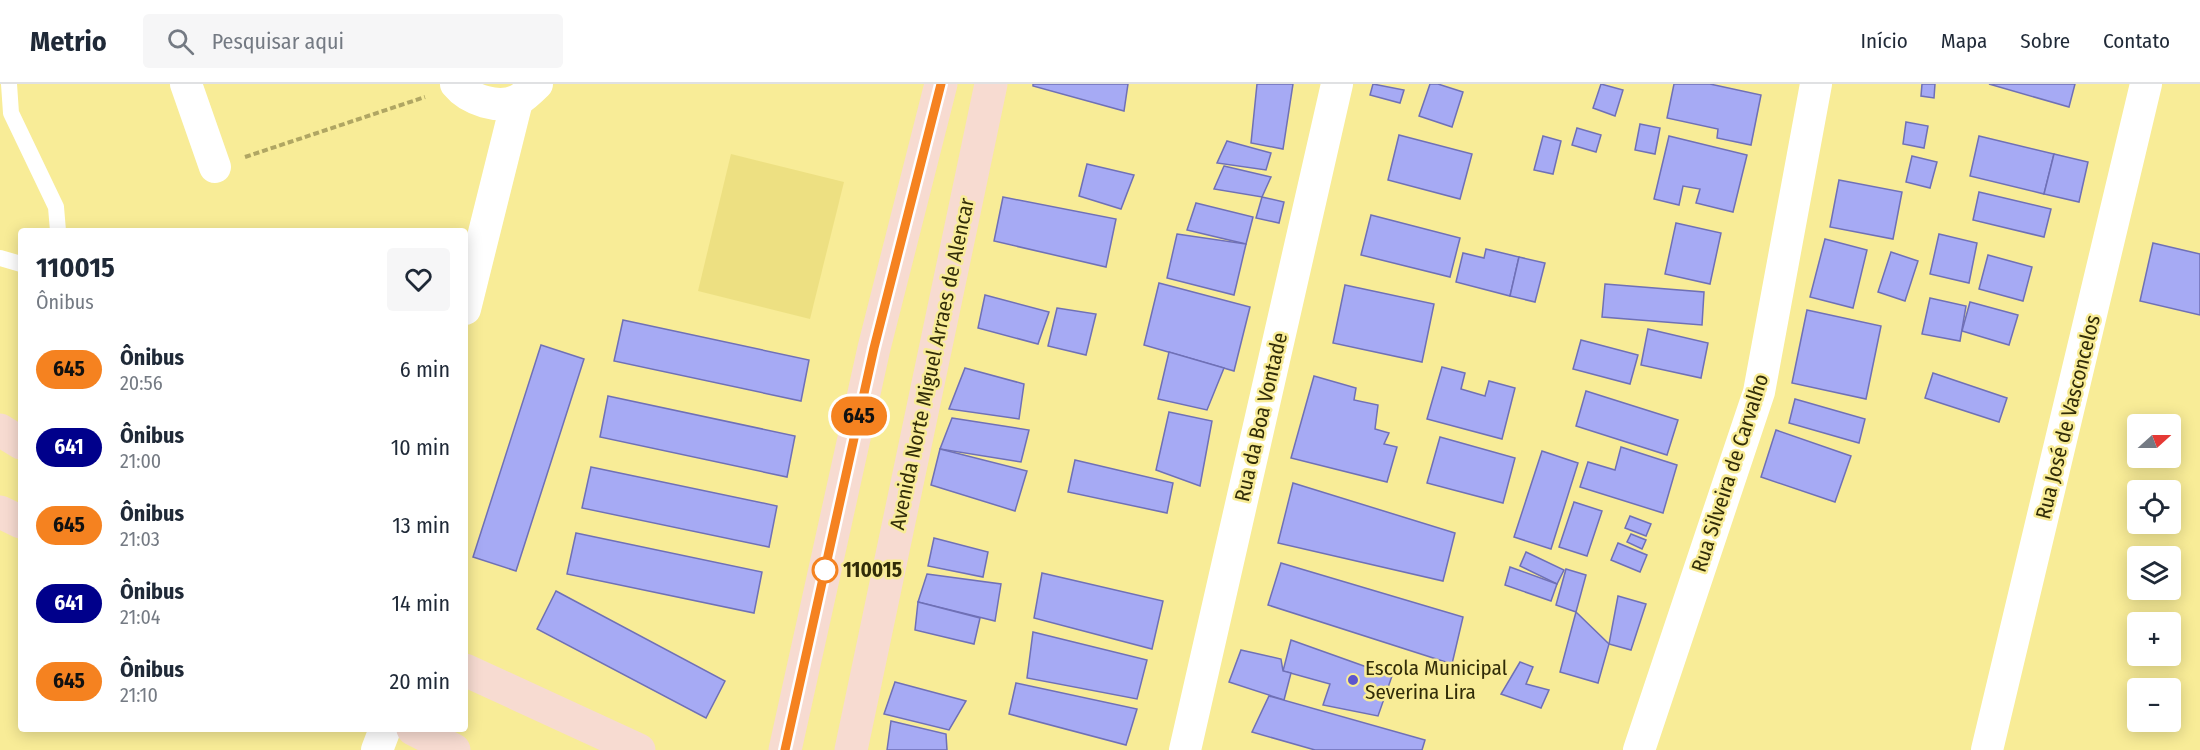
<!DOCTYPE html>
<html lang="pt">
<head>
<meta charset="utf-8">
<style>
  :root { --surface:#fff; --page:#f6f6f7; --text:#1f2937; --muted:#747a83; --line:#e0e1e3 }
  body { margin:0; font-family:"Fira Sans Condensed",sans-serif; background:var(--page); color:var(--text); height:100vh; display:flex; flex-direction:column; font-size:22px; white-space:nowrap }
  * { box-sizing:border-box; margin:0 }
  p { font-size:20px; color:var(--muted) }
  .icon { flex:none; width:33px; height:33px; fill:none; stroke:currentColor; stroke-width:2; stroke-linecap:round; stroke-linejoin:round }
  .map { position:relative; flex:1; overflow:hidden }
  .panel { position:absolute; left:18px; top:144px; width:450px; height:504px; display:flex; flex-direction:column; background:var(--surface); border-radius:6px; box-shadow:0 3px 15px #0003 }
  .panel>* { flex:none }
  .badge { padding:0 12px; border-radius:20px; font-size:21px; line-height:39px }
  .needle { width:39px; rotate:69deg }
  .tools { position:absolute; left:2127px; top:330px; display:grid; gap:12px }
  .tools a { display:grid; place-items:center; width:54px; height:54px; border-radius:6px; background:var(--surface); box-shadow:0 3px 15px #0003; font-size:30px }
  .map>.badge { position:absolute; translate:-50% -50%; box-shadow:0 0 0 3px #fff }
  .round { display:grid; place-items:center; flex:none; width:63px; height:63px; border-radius:6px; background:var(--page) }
  .summary { display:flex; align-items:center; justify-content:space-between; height:102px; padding:0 18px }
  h1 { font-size:28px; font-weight:700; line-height:45px }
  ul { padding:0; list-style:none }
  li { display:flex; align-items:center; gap:18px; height:78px; padding:0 18px }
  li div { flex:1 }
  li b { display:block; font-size:22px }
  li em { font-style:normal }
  li .badge { min-width:66px; font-weight:700; text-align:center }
  header { display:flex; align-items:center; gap:36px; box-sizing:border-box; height:84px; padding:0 30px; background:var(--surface); border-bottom:2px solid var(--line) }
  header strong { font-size:28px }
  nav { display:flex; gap:33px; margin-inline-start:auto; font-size:21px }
  .search { width:420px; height:54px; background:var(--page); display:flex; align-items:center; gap:15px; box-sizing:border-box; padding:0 21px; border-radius:6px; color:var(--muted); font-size:22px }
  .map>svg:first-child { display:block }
</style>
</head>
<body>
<header>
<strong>Metrio</strong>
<div class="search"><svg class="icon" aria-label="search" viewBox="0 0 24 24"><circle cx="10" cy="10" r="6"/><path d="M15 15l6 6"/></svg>Pesquisar aqui</div>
<nav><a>Início</a><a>Mapa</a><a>Sobre</a><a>Contato</a></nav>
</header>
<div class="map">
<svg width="2200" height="666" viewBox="0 0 2200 666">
  <rect width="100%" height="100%" fill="#f8ec97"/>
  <!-- built -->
  <polygon fill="#ede082" points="731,70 844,98 810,235 698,207"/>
  <!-- building -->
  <g fill="#a6aaf4" stroke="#6f70b6" stroke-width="1.5">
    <polygon points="1033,0 1128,0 1124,27 1033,2"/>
    <polygon points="1257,0 1293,0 1283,65 1251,59"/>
    <polygon points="1373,0 1404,6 1400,19 1370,11"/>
    <polygon points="1430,0 1438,0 1463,8 1452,43 1419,32"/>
    <polygon points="1601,0 1623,6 1615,32 1593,24"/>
    <polygon points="1674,0 1710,0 1761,11 1751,61 1717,54 1718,45 1667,34"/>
    <polygon points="1922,0 1935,0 1934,14 1921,12"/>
    <polygon points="1989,0 2075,0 2069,23"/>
    <polygon points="1906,38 1928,42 1924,64 1903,60"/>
    <polygon points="1640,40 1660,44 1655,70 1635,66"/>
    <polygon points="1577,44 1601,51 1596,68 1572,61"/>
    <polygon points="1399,51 1472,70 1460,115 1388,96"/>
    <polygon points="1543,52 1561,57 1553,90 1534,86"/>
    <polygon points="1669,52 1747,71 1733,128 1696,119 1700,105 1683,102 1679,121 1654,115"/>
    <polygon points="1979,52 2054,70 2044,110 1970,92"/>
    <polygon points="1227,57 1271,69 1266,86 1217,79"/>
    <polygon points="2054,70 2088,78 2079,118 2044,110"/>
    <polygon points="1912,72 1937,78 1930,104 1906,98"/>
    <polygon points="1087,80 1134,91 1121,125 1079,112"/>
    <polygon points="1224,82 1271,93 1262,113 1214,105"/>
    <polygon points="1839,96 1902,108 1893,155 1830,143"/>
    <polygon points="1979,108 2051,125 2044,153 1973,136"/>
    <polygon points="1003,113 1116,135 1106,183 994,157"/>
    <polygon points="1262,113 1284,118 1279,139 1256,134"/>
    <polygon points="1196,119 1253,133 1246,160 1187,146"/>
    <polygon points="1371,131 1460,154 1450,193 1361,171"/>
    <polygon points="1676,139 1721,149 1710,200 1665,190"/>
    <polygon points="1177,150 1246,160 1234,211 1167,194"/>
    <polygon points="1939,150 1977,159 1969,199 1930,190"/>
    <polygon points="1825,155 1867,166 1853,224 1810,213"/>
    <polygon points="2153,159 2200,170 2200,231 2140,217"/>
    <polygon points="1486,165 1519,173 1510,212 1456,198 1463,169 1484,174"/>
    <polygon points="1891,168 1918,177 1905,217 1878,208"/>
    <polygon points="1988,171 2032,183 2023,217 1979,205"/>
    <polygon points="1519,173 1545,179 1535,218 1510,212"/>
    <polygon points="1159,199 1250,223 1234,287 1144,261"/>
    <polygon points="1605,200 1704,208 1702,241 1602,233"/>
    <polygon points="1345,201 1434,220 1422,278 1333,259"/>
    <polygon points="985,211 1049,228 1038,260 978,244"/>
    <polygon points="1930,214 1966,222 1960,257 1922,250"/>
    <polygon points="1970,218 2018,231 2009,261 1962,247"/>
    <polygon points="1057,224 1096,230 1086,271 1048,262"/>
    <polygon points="1807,226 1881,242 1866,315 1792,299"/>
    <polygon points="623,236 809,276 801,317 614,277"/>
    <polygon points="1648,245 1708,259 1701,294 1641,281"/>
    <polygon points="1581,256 1638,271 1630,300 1573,285"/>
    <polygon points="541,261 584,275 516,487 473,473"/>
    <polygon points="1169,268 1224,284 1207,326 1158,315"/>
    <polygon points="1442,283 1465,289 1461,305 1485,312 1489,297 1515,304 1502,355 1427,335"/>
    <polygon points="965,284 1024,300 1019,335 949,325"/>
    <polygon points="1933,289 2007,314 1999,338 1925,314"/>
    <polygon points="1314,292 1356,304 1354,316 1378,321 1375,345 1389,349 1384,360 1397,363 1387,398 1291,374"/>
    <polygon points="1586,307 1678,336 1667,371 1576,342"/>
    <polygon points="608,312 795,352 787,393 600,353"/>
    <polygon points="1795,315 1865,335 1859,359 1789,339"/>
    <polygon points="1169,328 1212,337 1200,402 1156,386"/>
    <polygon points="952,334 1029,346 1021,378 940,365"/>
    <polygon points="1776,346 1851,372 1835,418 1761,393"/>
    <polygon points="1440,353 1515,374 1503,419 1427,399"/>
    <polygon points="1621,363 1677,381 1663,429 1580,403 1588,378 1615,386"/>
    <polygon points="940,365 1027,387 1015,427 931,401"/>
    <polygon points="1542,367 1578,379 1551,465 1514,453"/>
    <polygon points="1075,376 1173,399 1167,429 1068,408"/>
    <polygon points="591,383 777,422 769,463 582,424"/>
    <polygon points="1293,399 1455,449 1443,497 1278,459"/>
    <polygon points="1574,418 1602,427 1587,472 1559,463"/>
    <polygon points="1630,432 1651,440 1646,452 1625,444"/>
    <polygon points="576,449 762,488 754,529 567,490"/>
    <polygon points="1631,450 1646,456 1642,465 1627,458"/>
    <polygon points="934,454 988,468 983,493 928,482"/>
    <polygon points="1618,459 1647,471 1640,488 1611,476"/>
    <polygon points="1526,468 1564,486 1557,500 1520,482"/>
    <polygon points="1281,479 1463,533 1452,580 1268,521"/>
    <polygon points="1510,483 1557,500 1551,517 1505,501"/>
    <polygon points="1566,485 1586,491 1576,528 1556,521"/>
    <polygon points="1042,489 1163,517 1152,565 1034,534"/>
    <polygon points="927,490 1001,500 995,537 918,518"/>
    <polygon points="556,507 725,597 706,634 537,545"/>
    <polygon points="1618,512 1646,520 1631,566 1609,560"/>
    <polygon points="918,518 980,534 974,560 915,546"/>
    <polygon points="1576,528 1609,560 1598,599 1560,588"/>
    <polygon points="1033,548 1147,576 1137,615 1027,594"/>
    <polygon points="1291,556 1392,592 1378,632 1323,621 1330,600 1283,587"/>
    <polygon points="1241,566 1281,575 1283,587 1291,589 1284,616 1229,598"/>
    <polygon points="1520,578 1533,583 1526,600 1549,606 1541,624 1501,610"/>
    <polygon points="895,598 966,617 949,646 884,630"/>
    <polygon points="1016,599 1137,625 1126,661 1009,630"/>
    <polygon points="1269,612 1425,656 1422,666 1315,666 1252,648"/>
    <polygon points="891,637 946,650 947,666 887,666"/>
  </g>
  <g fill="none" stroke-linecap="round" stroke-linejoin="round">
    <!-- path -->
    <polyline stroke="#b0a663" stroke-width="4" stroke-dasharray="6 3" stroke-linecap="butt" points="245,73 425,13"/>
    <!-- service -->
    <g stroke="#fff" stroke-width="16">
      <polyline points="9,0 11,29 56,123 58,147"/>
      <polyline points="0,174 21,180"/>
    </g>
    <!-- minor -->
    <g stroke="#fff" stroke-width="32">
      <polyline points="186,0 215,83"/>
      <path d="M456 0C469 16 499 26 518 16 525 12 531 6 537 0"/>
      <polyline points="465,225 517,17"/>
      <polyline points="377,666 385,645"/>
      <polyline points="1185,666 1337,0"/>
      <polyline points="1639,666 1759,308 1816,0"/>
      <polyline points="1987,666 2146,0"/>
    </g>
    <!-- primary -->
    <g stroke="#f7dbd1" stroke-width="33">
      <polyline points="0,346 21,359"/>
      <polyline points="0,428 21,438"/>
      <polyline points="465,586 639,666"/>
      <polyline points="413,645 454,666"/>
      <polyline points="785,666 874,264 941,0"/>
      <polyline points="851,666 991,0"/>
    </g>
  </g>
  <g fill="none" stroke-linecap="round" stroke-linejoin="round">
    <!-- line casing -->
    <g stroke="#fff" stroke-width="14">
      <polyline id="line" points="785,666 874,264 941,0"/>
    </g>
    <!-- line -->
    <use href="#line" stroke="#f58220" stroke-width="9"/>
  </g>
  <!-- markers -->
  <circle fill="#fff" stroke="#f58220" stroke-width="3" cx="825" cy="486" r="12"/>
  <circle fill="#5d55cd" stroke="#f8ec97" stroke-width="2" cx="1353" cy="596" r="6"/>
  <g text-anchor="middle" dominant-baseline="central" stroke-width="5" stroke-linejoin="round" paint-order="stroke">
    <!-- street labels -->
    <g font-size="21" fill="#312c08" stroke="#f8ec97">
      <text transform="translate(932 280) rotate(-78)">Avenida Norte Miguel Arraes de Alencar</text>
      <text transform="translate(1261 333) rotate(-77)">Rua da Boa Vontade</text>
      <text transform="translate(2068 333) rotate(-76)">Rua José de Vasconcelos</text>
      <text transform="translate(1730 389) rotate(-72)">Rua Silveira de Carvalho</text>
    </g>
    <!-- stop labels -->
    <g font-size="21" font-weight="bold" fill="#312c08" stroke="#f8ec97" text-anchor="start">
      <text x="843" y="486">110015</text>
    </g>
    <!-- poi labels -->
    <g font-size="21" fill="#312c08" stroke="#f8ec97" text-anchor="start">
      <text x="1365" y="584">Escola Municipal<tspan x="1365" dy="24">Severina Lira</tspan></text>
    </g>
  </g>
</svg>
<div class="tools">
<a><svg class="needle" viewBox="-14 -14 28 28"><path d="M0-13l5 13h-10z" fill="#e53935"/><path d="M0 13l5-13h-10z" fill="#747a83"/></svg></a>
<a><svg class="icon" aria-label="locate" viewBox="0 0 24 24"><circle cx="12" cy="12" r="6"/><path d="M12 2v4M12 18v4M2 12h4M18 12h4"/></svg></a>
<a><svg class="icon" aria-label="layers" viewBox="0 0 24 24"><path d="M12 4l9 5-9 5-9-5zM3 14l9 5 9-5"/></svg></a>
<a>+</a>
<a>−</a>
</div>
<b class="badge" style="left:859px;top:332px;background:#f58220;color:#111">645</b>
<section class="panel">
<div class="summary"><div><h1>110015</h1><p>Ônibus</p></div><a class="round"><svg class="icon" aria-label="heart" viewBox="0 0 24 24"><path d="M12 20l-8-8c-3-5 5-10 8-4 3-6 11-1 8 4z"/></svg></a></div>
<ul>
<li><span class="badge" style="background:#f58220;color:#111">645</span><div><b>Ônibus</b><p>20:56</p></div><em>6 min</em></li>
<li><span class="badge" style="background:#00008b;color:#fff">641</span><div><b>Ônibus</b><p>21:00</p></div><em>10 min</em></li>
<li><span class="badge" style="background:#f58220;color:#111">645</span><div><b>Ônibus</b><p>21:03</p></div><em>13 min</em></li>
<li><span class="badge" style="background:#00008b;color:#fff">641</span><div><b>Ônibus</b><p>21:04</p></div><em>14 min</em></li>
<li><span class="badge" style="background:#f58220;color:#111">645</span><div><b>Ônibus</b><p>21:10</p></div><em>20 min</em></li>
</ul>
</section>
</div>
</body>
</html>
